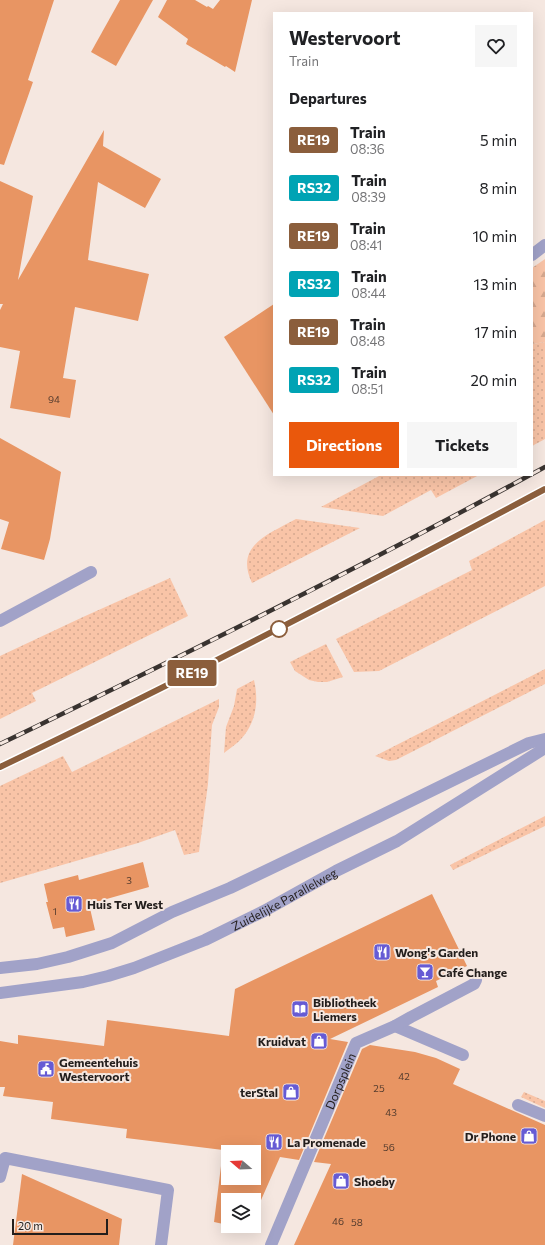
<!DOCTYPE html>
<html lang="en">
<head>
<meta charset="utf-8">
<style>
  :root { --surface:#fff; --page:#f6f6f6; --text:#202124; --muted:#757577; --accent:#ea580c }
  body { margin:0; font-family:Commissioner,sans-serif; background:var(--page); color:var(--text); height:100vh; display:flex; flex-direction:column; font-size:15px; white-space:nowrap }
  * { box-sizing:border-box; margin:0 }
  p { font-size:13px; color:var(--muted) }
  .icon { flex:none; width:22px; height:22px; fill:none; stroke:currentColor; stroke-width:2; stroke-linecap:round; stroke-linejoin:round }
  .map { position:relative; flex:1; overflow:hidden }
  .sheet { position:absolute; left:273px; top:12px; width:260px; height:464px; display:flex; flex-direction:column; background:var(--surface); border-radius:0px; box-shadow:0 4px 16px #0002 }
  .sheet>* { flex:none }
  .badge { padding:0 8px; border-radius:3px; font-size:14px; line-height:26px }
  .needle { width:26px; rotate:289deg }
  .fabs { position:absolute; left:221px; top:1145px; display:grid; gap:8px }
  .fabs a { display:grid; place-items:center; width:40px; height:40px; border-radius:0px; background:var(--surface); box-shadow:0 4px 16px #0002; font-size:20px }
  .scale { position:absolute; left:12px; bottom:10px; width:96px; box-sizing:border-box; padding-left:4px; border:2px solid #231e1c; border-top:0; font-size:11px; line-height:14px; white-space:nowrap; color:#231e1c; -webkit-text-stroke:3px #f5e7e0; paint-order:stroke }
  .map>.badge { position:absolute; translate:-50% -50%; box-shadow:0 0 0 2px #fff }
  h2 { padding:0 16px; font-size:15px; line-height:36px }
  .round { display:grid; place-items:center; flex:none; width:42px; height:42px; border-radius:0px; background:var(--page) }
  .head { display:flex; align-items:center; justify-content:space-between; height:68px; padding:0 16px }
  h1 { font-size:19px; font-weight:700; line-height:30px }
  .primary-button { display:flex; gap:8px; margin-top:auto; padding:8px 16px }
  .primary-button a { flex:1; height:46px; border-radius:0px; background:var(--accent); color:#fff; font-size:16px; font-weight:700; line-height:46px; text-align:center }
  .primary-button a+a { background:var(--page); color:var(--text) }
  ul { padding:0; list-style:none }
  li { display:flex; align-items:center; gap:12px; height:48px; padding:0 16px }
  li div { flex:1 }
  li b { display:block; font-size:15px }
  li em { font-style:normal }
  li .badge { min-width:44px; font-weight:700; text-align:center }
  .map>svg:first-child { display:block }
</style>
</head>
<body>
<div class="map">
<svg width="545" height="1245" viewBox="0 0 545 1245">
  <defs>
    <pattern id="grass-dots" width="8" height="8" patternUnits="userSpaceOnUse"><rect width="8" height="8" fill="#f9c4a7"/><path d="M2 2h.1M6 6h.1" fill="none" stroke="#d5a88f" stroke-width="1.8" stroke-linecap="round"/></pattern>
    <pattern id="forest-firs" width="22" height="20" patternUnits="userSpaceOnUse"><rect width="22" height="20" fill="#f9c4a7"/><path d="M5 1l3.5 6h-7zM16 11l3.5 6h-7z" fill="#d5a88f"/></pattern>
  </defs>
  <rect width="100%" height="100%" fill="#f5e7e0"/>
  <!-- grass -->
  <g fill="url(#grass-dots)">
    <polygon points="545,342 545,439 532,446 532,344"/>
    <polygon points="381,475 479,475 436,498 431,490 383,516 321,507"/>
    <path d="M296 519 360 528 252 583C234 545 269 534 296 519Z"/>
    <polygon points="545,520 545,586 379,671 354,672 336,639 472,570 469,561"/>
    <polygon points="170,578 188,616 32,693 36,701 0,719 0,656 83,617"/>
    <polygon points="326,644 343,677 327,682 318,682 309,680 295,671 290,662"/>
    <polygon points="545,669 545,684 396,760 389,761 375,756"/>
    <path d="M254 680C259 701 256 723 241 739 237 744 230 748 224 753L226 727 234 706 237 689Z"/>
    <polygon points="219,699 219,707 212,725 208,784 199,852 184,855 175,830 138,843 0,883 0,786 63,756 72,772"/>
    <polygon points="545,816 545,826 453,870 450,865"/>
    <polygon points="524,1092 545,1101 545,1108 521,1097"/>
  </g>
  <!-- forest -->
  <polygon fill="url(#forest-firs)" points="545,259 545,342 532,344 532,268"/>
  <!-- building -->
  <g fill="#e89563" fill-rule="evenodd">
    <polygon points="0,0 54,0 28,80 33,82 4,165 0,164"/>
    <polygon points="120,0 153,0 116,66 91,52"/>
    <polygon points="167,0 195,0 207,7 208,6 213,9 220,0 252,0 235,72 226,66 225,67 186,44 188,39 158,17"/>
    <polygon points="104,130 103,146 161,179 145,208 98,182 88,260 149,274 138,321 75,307 63,378 76,380 70,418 10,408 20,351 0,347 0,310 3,304 0,304 0,181 33,196 18,280"/>
    <polygon points="274,304 274,415 224,337"/>
    <polygon points="0,438 61,472 50,539 44,560 1,549 9,522 0,519"/>
    <polygon points="143,862 149,887 89,904 95,930 66,937 64,927 53,929 46,902 48,902 44,884 78,875 79,880"/>
    <path d="M432 894 467 966 436 981 438 987 330 1039 348 1042 299 1160 280 1157 254 1216V1200H228V1225L214 1222 223 1150 126 1138 127 1129 51 1119 53 1102 3 1096 5 1087H0V1041L18 1044V1035L104 1046 107 1020 229 1036 235 989ZM228 1152H254V1178H228Z"/>
    <polygon points="370,1045 415,1052 436,1058 460,1069 453,1084 545,1125 545,1245 294,1245 331,1164 314,1162 362,1049"/>
    <polygon points="22,1174 122,1219 119,1245 13,1245"/>
    <polygon points="231,1226 248,1226 244,1233"/>
  </g>
  <g fill="none" stroke-linecap="round" stroke-linejoin="round">
    <!-- pedestrian -->
    <g stroke="#a1a2c8" stroke-width="12">
      <polyline points="395,1026 463,1055"/>
      <polyline points="518,1105 545,1116"/>
      <polyline points="0,1177 5,1158 168,1190 161,1245"/>
      <path id="s1" d="M271 1245 356 1043 395 1026 411 1017 474 984 476 980"/>
    </g>
    <!-- minor -->
    <g stroke="#a1a2c8" stroke-width="12">
      <polyline points="532,255 545,245"/>
      <polyline points="0,621 91,572"/>
    </g>
    <!-- tertiary -->
    <g stroke="#a1a2c8" stroke-width="12">
      <polyline points="0,968 37,964 68,957 112,943 172,912 230,888 378,817 529,743 545,739"/>
      <path id="s2" d="M0 993 83 982 108 976 134 968 205 940 264 911 336 871 397 841 545 748"/>
    </g>
    <!-- rail casing -->
    <g stroke="#393330" stroke-width="4.5">
      <g id="rail">
        <polyline points="532,474 545,467"/>
        <path d="M0 744C178 658 356 570 530 475"/>
        <path d="M0 767C184 679 365 585 545 489"/>
      </g>
    </g>
    <!-- rail -->
    <use href="#rail" stroke="#f5e7e0" stroke-width="3" stroke-dasharray="9" stroke-linecap="butt"/>
  </g>
  <g fill="none" stroke-linecap="round" stroke-linejoin="round">
    <!-- line casing -->
    <g stroke="#fff" stroke-width="9">
      <path id="line" d="M0 767C184 679 365 585 545 489"/>
    </g>
    <!-- line -->
    <use href="#line" stroke="#8b5e3c" stroke-width="6"/>
  </g>
  <!-- icons -->
  <defs>
    <g id="restaurant-square" transform="scale(0.9)"><rect x="-9" y="-9" width="18" height="18" rx="4" fill="#665bd4" stroke="#f5e7e0"/><path d="M-5-6h1v4h1v-4h1v4h1v-4h1v5L-1.5 .5V6h-2V.5L-5-1ZM5-6V6H3V1.5H1.5Q1.5-4 5-6Z" fill="#fff"/></g>
    <g id="bar-square" transform="scale(0.9)"><rect x="-9" y="-9" width="18" height="18" rx="4" fill="#665bd4" stroke="#f5e7e0"/><path d="M-6-5H6L.8 .8V4.5H3.5V6h-7V4.5H-.8V.8Z" fill="#fff"/></g>
    <g id="library-square" transform="scale(0.9)"><rect x="-9" y="-9" width="18" height="18" rx="4" fill="#665bd4" stroke="#f5e7e0"/><path d="M-6-4Q-3-5.5-.7-3.5V5Q-3 3-6 4ZM6-4Q3-5.5 .7-3.5V5Q3 3 6 4Z" fill="#fff"/></g>
    <g id="shop-square" transform="scale(0.9)"><rect x="-9" y="-9" width="18" height="18" rx="4" fill="#665bd4" stroke="#f5e7e0"/><path d="M-5-2.5h2.3a2.7 3.5 0 0 1 5.4 0H5L5.5 6h-11ZM-1.5-2.5h3a1.5 2.3 0 0 0-3 0Z" fill="#fff"/></g>
    <g id="civic-square" transform="scale(0.9)"><rect x="-9" y="-9" width="18" height="18" rx="4" fill="#665bd4" stroke="#f5e7e0"/><path d="M-.6-6.5H3V-4.5H.6V-3L4-1V1h2V6H-6V1h2V-1L-.6-3ZM-1.2 2.5V6h2.4V2.5Z" fill="#fff"/></g>
  </defs>
  <g fill-rule="evenodd">
    <use href="#restaurant-square" x="74" y="904"/>
    <use href="#restaurant-square" x="382" y="952"/>
    <use href="#bar-square" x="425" y="972"/>
    <use href="#library-square" x="300" y="1009"/>
    <use href="#shop-square" x="319" y="1041"/>
    <use href="#civic-square" x="46" y="1069"/>
    <use href="#shop-square" x="291" y="1092"/>
    <use href="#shop-square" x="529" y="1136"/>
    <use href="#restaurant-square" x="274" y="1142"/>
    <use href="#shop-square" x="341" y="1181"/>
  </g>
  <!-- markers -->
  <circle fill="#fff" stroke="#8b5e3c" stroke-width="2" cx="279" cy="629" r="8"/>
  <g text-anchor="middle" dominant-baseline="central" stroke-width="4" stroke-linejoin="round" paint-order="stroke">
    <!-- number labels -->
    <g font-size="10" fill="#543c2e">
      <text x="54" y="399">94</text>
      <text x="129" y="880">3</text>
      <text x="55" y="911">1</text>
      <text x="404" y="1076">42</text>
      <text x="379" y="1088">25</text>
      <text x="391" y="1112">43</text>
      <text x="389" y="1147">56</text>
      <text x="338" y="1221">46</text>
      <text x="357" y="1222">58</text>
    </g>
    <!-- street labels -->
    <g font-size="12" fill="#231e1c" stroke="#f5e7e0">
      <text stroke="none"><textPath href="#s2" startOffset="302">Zuidelijke Parallelweg</textPath></text>
      <text stroke="none"><textPath href="#s1" startOffset="178">Dorpsplein</textPath></text>
    </g>
    <!-- poi labels -->
    <g font-size="12" font-weight="bold" fill="#231e1c" stroke="#f5e7e0" text-anchor="start">
      <text x="87" y="904">Huis Ter West</text>
      <text x="395" y="952">Wong's Garden</text>
      <text x="438" y="972">Café Change</text>
      <text x="313" y="1002">Bibliotheek<tspan x="313" dy="14">Liemers</tspan></text>
      <text x="306" y="1041" text-anchor="end">Kruidvat</text>
      <text x="59" y="1062">Gemeentehuis<tspan x="59" dy="14">Westervoort</tspan></text>
      <text x="278" y="1092" text-anchor="end">terStal</text>
      <text x="516" y="1136" text-anchor="end">Dr Phone</text>
      <text x="287" y="1142">La Promenade</text>
      <text x="354" y="1181">Shoeby</text>
    </g>
  </g>
</svg>
<div class="fabs">
<a><svg class="needle" viewBox="-14 -14 28 28"><path d="M0-13l5 13h-10z" fill="#e53935"/><path d="M0 13l5-13h-10z" fill="#757577"/></svg></a>
<a><svg class="icon" aria-label="layers" viewBox="0 0 24 24"><path d="M12 4l9 5-9 5-9-5zM3 14l9 5 9-5"/></svg></a>
</div>
<div class="scale">20 m</div>
<b class="badge" style="left:192px;top:673px;background:#8b5e3c;color:#fff">RE19</b>
<section class="sheet">
<div class="head"><div><h1>Westervoort</h1><p>Train</p></div><a class="round"><svg class="icon" aria-label="heart" viewBox="0 0 24 24"><path d="M12 20l-8-8c-3-5 5-10 8-4 3-6 11-1 8 4z"/></svg></a></div>
<h2>Departures</h2>
<ul>
<li><span class="badge" style="background:#8b5e3c;color:#fff">RE19</span><div><b>Train</b><p>08:36</p></div><em>5 min</em></li>
<li><span class="badge" style="background:#00a3b4;color:#fff">RS32</span><div><b>Train</b><p>08:39</p></div><em>8 min</em></li>
<li><span class="badge" style="background:#8b5e3c;color:#fff">RE19</span><div><b>Train</b><p>08:41</p></div><em>10 min</em></li>
<li><span class="badge" style="background:#00a3b4;color:#fff">RS32</span><div><b>Train</b><p>08:44</p></div><em>13 min</em></li>
<li><span class="badge" style="background:#8b5e3c;color:#fff">RE19</span><div><b>Train</b><p>08:48</p></div><em>17 min</em></li>
<li><span class="badge" style="background:#00a3b4;color:#fff">RS32</span><div><b>Train</b><p>08:51</p></div><em>20 min</em></li>
</ul>
<div class="primary-button"><a>Directions</a><a>Tickets</a></div>
</section>
</div>
</body>
</html>
